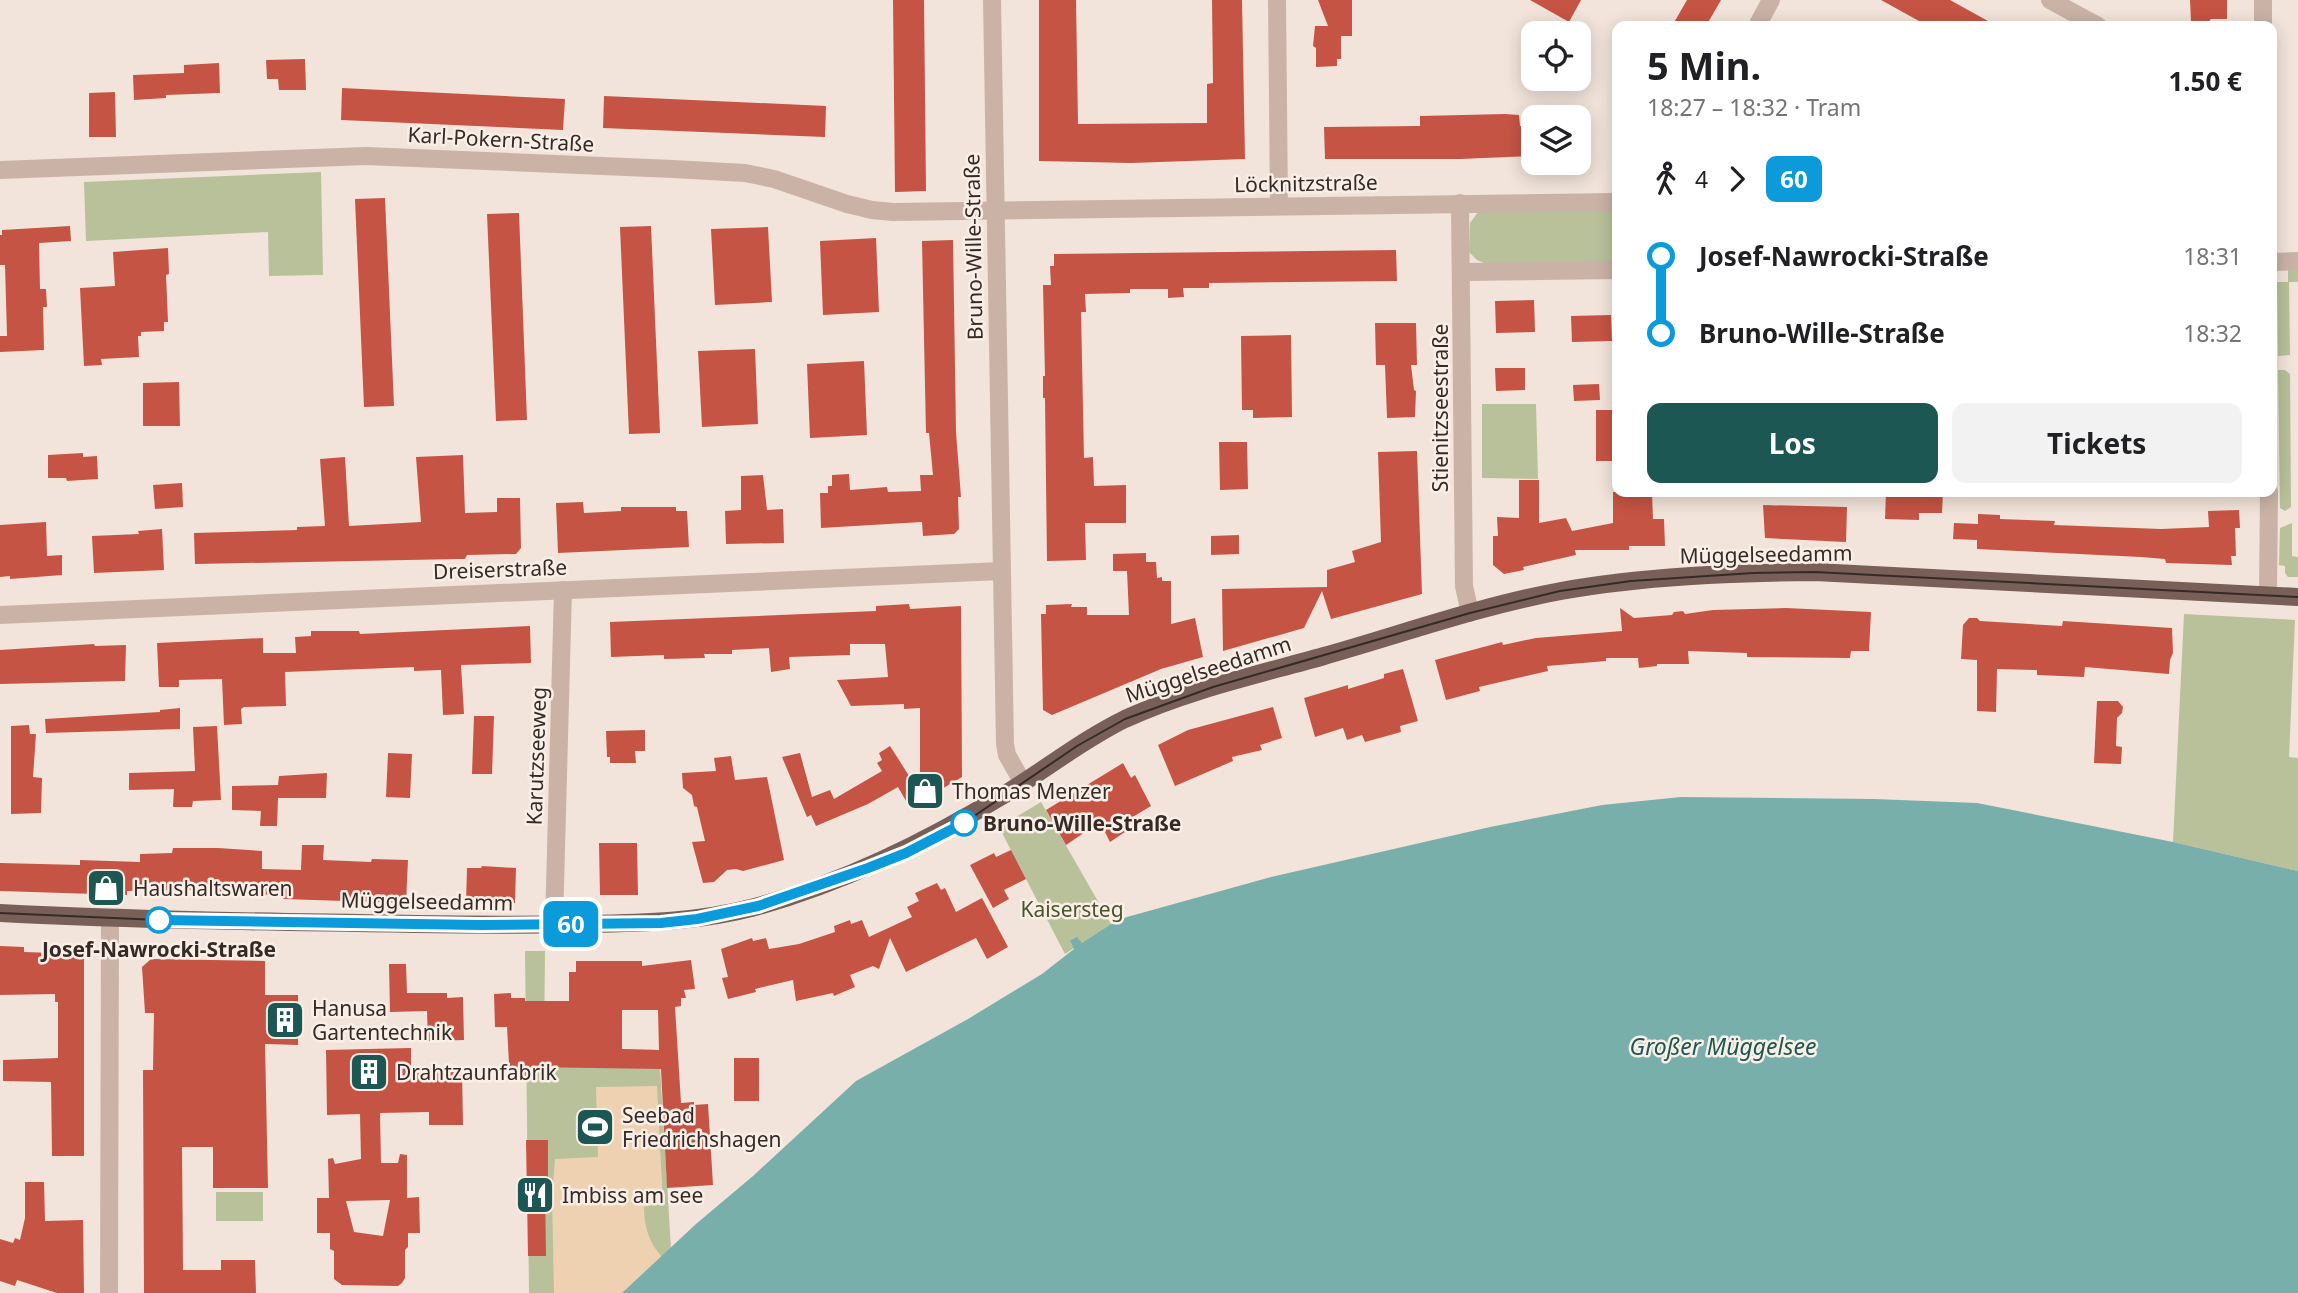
<!DOCTYPE html>
<html lang="de">
<head>
<meta charset="utf-8">
<style>
  :root { --surface:#fff; --page:#f2f2f2; --text:#202124; --muted:#757577; --accent:#1d5754 }
  body { margin:0; font-family:"Noto Sans",sans-serif; background:var(--page); color:var(--text); height:100vh; display:flex; flex-direction:column; font-size:26px; white-space:nowrap }
  * { box-sizing:border-box; margin:0 }
  p { font-size:23px; color:var(--muted) }
  .icon { flex:none; width:38px; height:38px; fill:none; stroke:currentColor; stroke-width:2; stroke-linecap:round; stroke-linejoin:round }
  .map { position:relative; flex:1; overflow:hidden }
  .drawer { position:absolute; left:1612px; top:21px; width:665px; height:476px; display:flex; flex-direction:column; background:var(--surface); border-radius:14px; box-shadow:0 4px 18px #0003 }
  .drawer>* { flex:none }
  .badge { padding:0 14px; border-radius:10px; font-size:24px; line-height:46px }
  .fabs { position:absolute; left:1521px; top:21px; display:grid; gap:14px }
  .fabs a { display:grid; place-items:center; width:70px; height:70px; border-radius:14px; background:var(--surface); box-shadow:0 4px 18px #0003; font-size:35px }
  .map>.badge { position:absolute; translate:-50% -50%; box-shadow:0 0 0 4px #fff }
  .legs { display:flex; align-items:center; gap:10px; height:77px; padding:0 35px; font-size:23px }
  .legs p { margin-inline-start:auto }
  .headline { display:flex; align-items:center; justify-content:space-between; height:119px; padding:0 35px }
  h1 { font-size:38px; font-weight:700; line-height:52px }
  .action { display:flex; gap:14px; margin-top:auto; padding:14px 35px }
  .action a { flex:1; height:80px; border-radius:14px; background:var(--accent); color:#fff; font-size:28px; font-weight:700; line-height:80px; text-align:center }
  .action a+a { background:var(--page); color:var(--text) }
  ul { padding:0 35px; list-style:none }
  li { display:flex; align-items:center; gap:24px; height:77px; font-size:26px }
  li i { display:grid; place-items:center; width:10px; height:100%; margin:0 9px; background:currentColor }
  li i::after { content:''; width:18px; height:18px; margin:-9px; border:5px solid; border-radius:50%; background:var(--surface) }
  li p { margin-inline-start:auto }
  li:first-child i { background:linear-gradient(#0000 50%,currentColor 0) }
  li:last-child i { background:linear-gradient(currentColor 50%,#0000 0) }
  .map>svg:first-child { display:block }
</style>
</head>
<body>
<div class="map">
<svg width="2298" height="1293" viewBox="0 0 2298 1293">
  <rect width="100%" height="100%" fill="#f2e4da"/>
  <!-- green -->
  <g fill="#b8c19a">
    <polygon points="321,172 323,275 269,276 268,232 86,241 84,182"/>
    <polygon points="1617,208 1617,263 1484,263 1477,260 1469,252 1470,223 1478,212"/>
    <polygon points="2288,270 2298,270 2298,282 2289,282 2290,355 2278,356 2277,282 2288,282"/>
    <polygon points="2278,370 2285,370 2290,374 2291,507 2285,511 2280,508"/>
    <polygon points="1482,404 1536,404 1538,479 1482,478"/>
    <polygon points="2292,523 2292,556 2298,557 2298,577 2288,577 2285,573 2285,566 2279,565 2280,528"/>
    <polygon points="2184,614 2295,620 2289,757 2298,758 2298,871 2173,842"/>
    <polygon points="1041,802 1111,924 1081,944 1070,942 1074,948 1065,954 999,827"/>
    <polygon points="525,951 545,951 544,1047 659,1050 671,1249 622,1293 529,1293"/>
    <rect x="216" y="1192" width="47" height="29"/>
  </g>
  <!-- sand -->
  <path fill="#edd1b1" d="M657 1086 663 1203 644 1207C644 1226 649 1243 662 1257L622 1293H554L552 1197 555 1159 598 1157 596 1087Z"/>
  <!-- water -->
  <polygon fill="#79afab" points="1681,797 1874,799 1977,803 2173,842 2298,871 2298,1293 622,1293 696,1224 753,1176 856,1081 968,1019 1042,974 1074,949 1070,941 1077,937 1082,943 1111,924 1127,917 1271,877 1490,827 1602,805"/>
  <!-- building -->
  <g fill="#c65444" fill-rule="evenodd">
    <polygon points="893,0 924,0 926,191 895,192"/>
    <polygon points="1039,0 1076,0 1078,124 1207,123 1207,84 1213,83 1212,0 1242,0 1245,159 1131,163 1039,161"/>
    <polygon points="1318,0 1352,0 1352,36 1341,36 1341,59 1337,59 1337,66 1316,67 1316,48 1313,46 1315,26 1328,26"/>
    <polygon points="1530,0 1581,0 1569,22"/>
    <polygon points="1687,0 1721,0 1706,26 1672,26"/>
    <polygon points="1881,0 1950,0 1997,26 1928,26"/>
    <polygon points="2190,0 2227,0 2227,19 2211,19 2205,26 2197,26 2191,21"/>
    <polygon points="305,59 306,90 279,90 278,79 267,79 266,60"/>
    <polygon points="219,63 220,93 166,95 166,98 134,100 133,75 184,73 184,65"/>
    <polygon points="342,88 565,99 563,130 341,120"/>
    <polygon points="115,92 116,137 89,137 89,93"/>
    <polygon points="604,96 826,106 825,137 603,128"/>
    <polygon points="1505,114 1519,115 1520,126 1533,126 1533,156 1460,159 1325,159 1324,127 1420,126 1420,116"/>
    <polygon points="385,198 394,406 364,407 355,199"/>
    <polygon points="519,213 527,420 496,421 487,214"/>
    <polygon points="70,226 71,241 39,243 40,289 46,289 47,307 43,307 44,350 0,352 0,336 7,336 5,265 0,265 0,235 2,235 2,230"/>
    <polygon points="651,226 660,433 629,434 620,227"/>
    <polygon points="768,227 772,302 715,305 711,229"/>
    <polygon points="876,238 879,312 823,315 820,241"/>
    <polygon points="953,240 956,432 961,497 958,497 959,529 954,534 923,536 922,522 821,528 820,493 828,493 828,486 832,486 832,475 849,474 850,490 887,487 888,492 921,491 920,475 933,475 929,433 926,433 922,241"/>
    <polygon points="168,248 169,274 166,275 168,322 164,322 164,331 141,332 141,336 138,336 139,357 101,359 102,365 84,366 80,288 115,286 113,252"/>
    <polygon points="1396,250 1397,281 1209,283 1209,288 1183,288 1184,297 1168,298 1168,289 1130,289 1130,293 1085,294 1086,312 1081,312 1084,458 1093,457 1094,486 1126,485 1126,523 1085,523 1086,560 1047,561 1045,398 1043,398 1043,376 1045,376 1043,285 1051,285 1050,266 1054,266 1054,254"/>
    <polygon points="1534,300 1535,332 1496,333 1495,301"/>
    <polygon points="1611,315 1612,341 1572,342 1571,316"/>
    <polygon points="1375,323 1416,323 1417,365 1411,365 1414,390 1416,391 1415,417 1387,418 1385,365 1376,365"/>
    <polygon points="1291,335 1292,417 1253,418 1253,410 1242,410 1241,336"/>
    <polygon points="755,349 758,424 702,427 698,351"/>
    <polygon points="864,361 867,435 810,438 807,364"/>
    <polygon points="1495,368 1525,368 1525,390 1496,391"/>
    <polygon points="179,382 180,426 143,426 143,383"/>
    <polygon points="1599,384 1600,400 1574,401 1573,385"/>
    <rect x="1596" y="410" width="21" height="51"/>
    <polygon points="1219,442 1247,442 1248,489 1220,490"/>
    <polygon points="1417,451 1422,594 1331,619 1322,591 1304,628 1223,651 1222,589 1327,587 1327,570 1355,562 1352,551 1381,542 1378,452"/>
    <polygon points="83,453 83,457 97,456 98,479 67,481 66,478 48,478 48,455"/>
    <polygon points="463,455 465,513 497,512 497,498 520,498 521,548 516,554 467,555 465,559 459,559 195,564 194,533 297,530 297,527 325,526 320,459 345,457 349,526 421,522 416,457"/>
    <polygon points="763,475 767,510 783,509 784,543 726,544 725,511 741,510 741,476"/>
    <polygon points="1519,480 1539,480 1539,523 1566,518 1572,531 1613,523 1613,492 1652,492 1653,519 1664,519 1665,546 1629,546 1629,550 1575,550 1576,555 1523,567 1524,570 1504,574 1493,565 1493,536 1498,536 1497,517 1519,518"/>
    <polygon points="182,483 183,507 155,509 153,485"/>
    <polygon points="1886,492 1943,492 1942,513 1919,513 1919,520 1885,519"/>
    <polygon points="583,502 584,513 621,511 621,507 676,507 676,511 687,511 689,547 558,553 556,503"/>
    <polygon points="1763,505 1847,507 1846,542 1765,538"/>
    <polygon points="2239,510 2240,528 2235,528 2236,556 2231,556 2232,565 2166,563 2165,559 2141,557 1977,549 1977,540 1953,539 1954,523 1978,524 1978,514 2000,515 2000,519 2055,521 2054,525 2161,529 2209,527 2208,511"/>
    <polygon points="46,522 47,556 62,555 62,575 10,579 10,576 0,577 0,525"/>
    <polygon points="162,529 164,570 94,573 92,536 139,534 138,531"/>
    <polygon points="1239,535 1239,554 1211,555 1211,536"/>
    <polygon points="1146,553 1146,562 1156,562 1157,578 1162,577 1162,581 1171,581 1171,624 1195,618 1203,657 1161,669 1052,715 1043,710 1041,614 1046,614 1046,605 1072,604 1071,607 1087,607 1087,615 1129,615 1127,571 1113,571 1113,554"/>
    <polygon points="909,604 910,609 961,606 962,777 910,808 898,787 868,804 816,826 811,815 807,817 782,757 800,753 812,797 830,790 834,799 882,771 877,763 882,760 879,753 890,746 920,793 920,708 904,709 904,704 851,706 837,680 888,677 885,644 850,644 850,655 789,657 790,669 771,672 769,648 732,650 732,654 704,654 705,658 664,659 664,655 611,657 610,622 876,611 876,606"/>
    <polygon points="1620,608 1634,618 1672,615 1674,612 1683,611 1685,614 1713,610 1786,608 1871,612 1869,651 1851,651 1850,658 1747,657 1747,653 1688,651 1689,664 1657,664 1657,666 1639,668 1638,658 1606,658 1606,661 1547,666 1548,671 1479,687 1480,691 1446,700 1435,660 1502,642 1503,645 1536,638 1622,631"/>
    <polygon points="1969,618 1977,618 1980,621 2062,626 2063,621 2172,628 2173,653 2170,660 2169,674 2085,667 2084,677 2037,675 2037,670 1997,669 1996,712 1977,711 1977,660 1961,659 1963,625"/>
    <polygon points="530,626 531,663 461,665 464,714 443,715 441,670 414,671 414,667 285,672 286,706 244,707 241,709 242,724 224,725 222,679 179,680 179,687 159,687 157,643 263,638 263,653 296,653 295,637 311,636 311,631 359,631 360,634"/>
    <polygon points="94,644 95,646 126,645 125,681 0,684 0,650"/>
    <polygon points="1403,669 1418,721 1400,726 1401,732 1365,742 1362,735 1347,740 1343,728 1315,737 1304,698 1348,685 1348,689 1384,678 1384,674"/>
    <polygon points="2097,701 2118,701 2123,707 2122,713 2117,718 2116,746 2122,747 2121,764 2094,763"/>
    <polygon points="1273,707 1282,738 1260,745 1262,750 1232,757 1233,761 1175,786 1158,745 1188,730"/>
    <polygon points="180,708 180,729 46,733 45,719 160,712 160,710"/>
    <polygon points="474,716 494,716 492,774 472,774"/>
    <polygon points="29,725 30,734 36,734 33,777 42,778 41,813 11,814 11,726"/>
    <polygon points="217,726 221,800 193,801 192,807 173,807 174,789 129,790 129,773 195,771 193,727"/>
    <polygon points="645,730 645,751 635,751 636,763 610,763 610,757 607,757 606,731"/>
    <polygon points="388,753 412,754 410,798 386,797"/>
    <polygon points="731,756 735,780 767,777 784,860 743,871 736,869 727,870 714,882 703,883 692,842 705,841 697,807 694,806 692,795 683,788 682,773 716,771 714,758"/>
    <polygon points="1123,763 1131,778 1135,775 1151,806 1121,824 1125,832 1110,842 1100,822 1066,845 1046,810"/>
    <polygon points="327,773 326,798 278,798 277,826 260,826 261,811 232,810 232,786 278,785 279,776"/>
    <polygon points="599,843 637,843 638,895 600,895"/>
    <polygon points="302,845 324,845 323,860 371,862 372,859 408,860 406,903 283,899 283,895 199,893 200,890 127,891 127,895 0,891 0,863 80,865 80,860 140,862 140,854 172,853 173,848 218,848 262,851 262,869 301,870"/>
    <polygon points="1011,850 1026,879 1004,890 1009,899 993,908 970,865 994,853 996,857"/>
    <polygon points="482,866 516,868 515,903 466,903 467,868 481,868"/>
    <polygon points="937,883 941,890 945,888 956,912 982,898 1008,947 987,959 976,938 906,972 890,938 879,969 873,966 850,975 855,987 834,996 833,993 796,1001 793,980 755,989 756,992 728,999 722,978 728,977 721,949 752,938 753,941 766,938 769,949 799,944 835,932 834,926 850,920 851,924 862,920 869,937 912,917 907,907 919,901 915,893"/>
    <polygon points="0,946 24,947 24,952 84,954 84,1156 52,1156 51,1082 3,1081 3,1060 58,1058 58,1002 55,1002 55,994 0,995"/>
    <polygon points="151,959 265,961 265,995 298,995 298,1045 265,1044 268,1188 213,1188 213,1147 182,1147 183,1270 221,1270 221,1260 255,1260 256,1293 144,1293 143,1070 153,1070 154,1013 145,1013 142,967"/>
    <path d="M691 960 695 989 684 990 686 998H681V1006L675 1007 681 1103 694 1102V1105L708 1104 713 1185 667 1188 661 1069 526 1067V1081L510 1082 507 1027H495L494 994 511 993V998H525V1001H569V972H576V961H642V966ZM622 1010H658L659 1050 622 1049Z"/>
    <polygon points="389,964 406,964 407,993 447,993 447,998 463,997 464,1040 428,1041 427,1011 390,1012"/>
    <path d="M411 1048V1073L462 1072 463 1125H429V1112L380 1113 381 1163H398L400 1154 407 1155V1198L419 1197 420 1233H408V1247L405 1250V1278L402 1283 398 1286 342 1285 334 1279V1251L330 1249V1233H317V1198H329L328 1159 333 1158 335 1164 361 1159 360 1114 327 1115 326 1050ZM390 1200 383 1236 354 1232 346 1201Z"/>
    <rect x="734" y="1058" width="25" height="43"/>
    <polygon points="526,1140 548,1140 548,1186 545,1186 546,1256 528,1256"/>
    <polygon points="25,1182 44,1182 45,1221 83,1220 84,1293 57,1293 17,1280 15,1286 0,1281 0,1239 13,1243 15,1238 20,1240 25,1218"/>
  </g>
  <g fill="none" stroke-linecap="round" stroke-linejoin="round">
    <!-- minor -->
    <g stroke="#cab2a6" stroke-width="18">
      <polyline points="992,0 1005,744 1007,755 1023,783"/>
      <polyline points="1277,0 1279,206"/>
      <polyline points="2050,0 2098,26"/>
      <polyline points="2263,0 2263,26"/>
      <polyline points="1757,26 1771,0"/>
      <polyline points="0,170 366,156 673,169 745,173 774,179 847,204 872,210 893,212 1617,202"/>
      <polyline points="1460,203 1464,586 1470,613"/>
      <polyline points="2272,262 2298,261"/>
      <polyline points="1462,272 1617,270"/>
      <polyline points="2268,595 2269,492"/>
      <polyline points="0,615 1001,571"/>
      <polyline points="554,924 563,590"/>
      <polyline points="109,1293 110,919"/>
    </g>
    <!-- major -->
    <path stroke="#785f58" stroke-width="18" d="M0 913C139 920 277 922 416 924 473 925 530 925 587 924 644 923 699 922 755 907 843 883 928 841 1005 794 1045 770 1082 740 1125 719 1188 690 1257 675 1324 656 1402 634 1480 606 1561 591 1644 576 1731 573 1815 572L2298 597"/>
    <!-- tram -->
    <polyline stroke="#362a27" stroke-width="2" points="0,913 159,920 480,925 661,923 697,919 758,906 868,868 906,853 964,823 1077,746 1125,719 1213,687 1470,613 1560,591 1631,581 1753,573 1815,572 2298,597"/>
  </g>
  <g fill="none" stroke-linecap="round" stroke-linejoin="round">
    <!-- line-1 casing -->
    <g stroke="#fff" stroke-width="16">
      <polyline id="line-1" points="159,920 480,925 661,923 697,919 758,906 868,868 906,853 964,823"/>
    </g>
    <!-- line-1 -->
    <use href="#line-1" stroke="#0b9ada" stroke-width="10"/>
  </g>
  <!-- icons -->
  <defs>
    <g id="shop-square" transform="scale(2.0125)"><rect x="-9" y="-9" width="18" height="18" rx="4" fill="#1d5754" stroke="#f9efe7"/><path d="M-5-2.5h2.3a2.7 3.5 0 0 1 5.4 0H5L5.5 6h-11ZM-1.5-2.5h3a1.5 2.3 0 0 0-3 0Z" fill="#fff"/></g>
    <g id="building-square" transform="scale(2.0125)"><rect x="-9" y="-9" width="18" height="18" rx="4" fill="#1d5754" stroke="#f9efe7"/><path d="M-4-6H4V6H1V3H-1V6H-4ZM-2.5-4.3h1.7v1.8h-1.7ZM.8-4.3h1.7v1.8H.8ZM-2.5-1h1.7V.8h-1.7ZM.8-1h1.7V.8H.8Z" fill="#fff"/></g>
    <g id="stadium-square" transform="scale(2.0125)"><rect x="-9" y="-9" width="18" height="18" rx="4" fill="#1d5754" stroke="#f9efe7"/><path d="M0-5a6.5 5 0 1 0 0 10a6.5 5 0 1 0 0-10ZM-3.5-1.8h7v3.6h-7Z" fill="#fff"/></g>
    <g id="restaurant-square" transform="scale(2.0125)"><rect x="-9" y="-9" width="18" height="18" rx="4" fill="#1d5754" stroke="#f9efe7"/><path d="M-5-6h1v4h1v-4h1v4h1v-4h1v5L-1.5 .5V6h-2V.5L-5-1ZM5-6V6H3V1.5H1.5Q1.5-4 5-6Z" fill="#fff"/></g>
  </defs>
  <g fill-rule="evenodd">
    <use href="#shop-square" x="925" y="791"/>
    <use href="#shop-square" x="106" y="888"/>
    <use href="#building-square" x="285" y="1020"/>
    <use href="#building-square" x="369" y="1072"/>
    <use href="#stadium-square" x="595" y="1127"/>
    <use href="#restaurant-square" x="535" y="1195"/>
  </g>
  <!-- markers -->
  <g fill="#fff" stroke="#0b9ada" stroke-width="3.5">
    <circle cx="964" cy="823" r="12"/>
    <circle cx="159" cy="920" r="12"/>
  </g>
  <g text-anchor="middle" dominant-baseline="central" stroke-width="5" stroke-linejoin="round" paint-order="stroke">
    <!-- street labels -->
    <g font-size="21" fill="#362a27" stroke="#f9efe7">
      <text transform="translate(501 139) rotate(3)">Karl-Pokern-Straße</text>
      <text transform="translate(1306 183) rotate(-1)">Löcknitzstraße</text>
      <text transform="translate(973 247) rotate(-91)">Bruno-Wille-Straße</text>
      <text transform="translate(1440 408) rotate(-90)">Stienitzseestraße</text>
      <text transform="translate(1766 554) rotate(-1)">Müggelseedamm</text>
      <text transform="translate(500 569) rotate(-2)">Dreiserstraße</text>
      <text transform="translate(1208 669) rotate(-18)">Müggelseedamm</text>
      <text transform="translate(536 756) rotate(-88)">Karutzseeweg</text>
      <text transform="translate(427 901) rotate(1)">Müggelseedamm</text>
    </g>
    <!-- poi labels -->
    <g font-size="21" fill="#362a27" stroke="#f9efe7" text-anchor="start">
      <text x="952" y="791">Thomas Menzer</text>
      <text x="133" y="888">Haushaltswaren</text>
      <text x="312" y="1008">Hanusa<tspan x="312" dy="24">Gartentechnik</tspan></text>
      <text x="396" y="1072">Drahtzaunfabrik</text>
      <text x="622" y="1115">Seebad<tspan x="622" dy="24">Friedrichshagen</tspan></text>
      <text x="562" y="1195">Imbiss am see</text>
    </g>
    <!-- stop labels -->
    <g font-size="21" font-weight="bold" fill="#362a27" stroke="#f9efe7" text-anchor="start">
      <text x="983" y="823">Bruno-Wille-Straße</text>
      <text x="159" y="949" text-anchor="middle">Josef-Nawrocki-Straße</text>
    </g>
    <!-- park labels -->
    <g font-size="21" fill="#4a542b" stroke="#f9efe7">
      <text x="1072" y="909">Kaisersteg</text>
    </g>
    <!-- water labels -->
    <g font-size="23" font-style="italic" fill="#1d5754" stroke="#f9efe7">
      <text x="1723" y="1046">Großer Müggelsee</text>
    </g>
  </g>
</svg>
<div class="fabs">
<a><svg class="icon" aria-label="locate" viewBox="0 0 24 24"><circle cx="12" cy="12" r="6"/><path d="M12 2v4M12 18v4M2 12h4M18 12h4"/></svg></a>
<a><svg class="icon" aria-label="layers" viewBox="0 0 24 24"><path d="M12 4l9 5-9 5-9-5zM3 14l9 5 9-5"/></svg></a>
</div>
<b class="badge" style="left:571px;top:924px;background:#0b9ada;color:#fff">60</b>
<section class="drawer">
<div class="headline"><div><h1>5 Min.</h1><p>18:27 – 18:32 · Tram</p></div><b>1.50 €</b></div>
<div class="legs"><svg class="icon" aria-label="walk" viewBox="0 0 24 24"><circle cx="13" cy="4" r="2"/><path d="M13 8l-2 6 4 7M11 14l-3 7M7 12l3-4h3l4 4"/></svg>4<svg class="icon" aria-label="forward" viewBox="0 0 24 24"><path d="M9 5l7 7-7 7"/></svg><b class="badge" style="background:#0b9ada;color:#fff">60</b></div>
<ul>
<li><i style="color:#0b9ada"></i><b>Josef-Nawrocki-Straße</b><p>18:31</p></li>
<li><i style="color:#0b9ada"></i><b>Bruno-Wille-Straße</b><p>18:32</p></li>
</ul>
<div class="action"><a>Los</a><a>Tickets</a></div>
</section>
</div>
</body>
</html>
